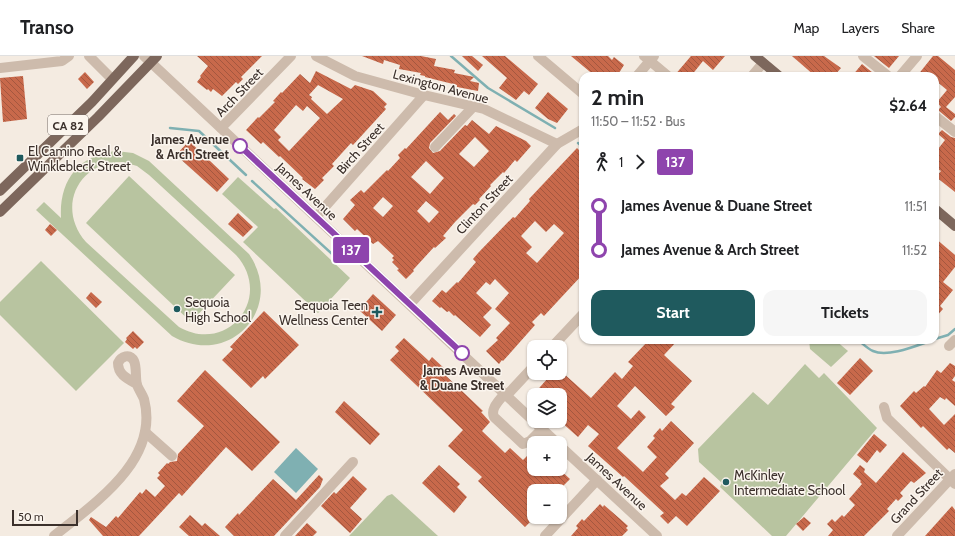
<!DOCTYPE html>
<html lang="en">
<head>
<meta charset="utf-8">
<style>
  :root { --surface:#fff; --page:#f6f6f6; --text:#202124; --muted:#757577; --line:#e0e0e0; --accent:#1f5a5e }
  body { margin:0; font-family:Cabin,sans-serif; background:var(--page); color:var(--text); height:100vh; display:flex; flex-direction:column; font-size:15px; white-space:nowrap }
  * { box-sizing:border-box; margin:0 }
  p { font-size:13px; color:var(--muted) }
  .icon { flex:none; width:22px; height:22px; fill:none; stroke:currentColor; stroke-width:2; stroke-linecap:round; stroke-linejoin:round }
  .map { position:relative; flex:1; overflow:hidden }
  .details { position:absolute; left:579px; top:16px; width:360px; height:272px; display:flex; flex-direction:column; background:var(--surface); border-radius:12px; box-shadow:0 1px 3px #0004 }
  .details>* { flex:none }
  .badge { padding:0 8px; border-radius:3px; font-size:14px; line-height:26px }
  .tools { position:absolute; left:527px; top:284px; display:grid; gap:8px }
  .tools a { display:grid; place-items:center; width:40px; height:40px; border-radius:8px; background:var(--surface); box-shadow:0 1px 3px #0004; font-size:20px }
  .scale { position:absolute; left:12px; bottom:10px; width:66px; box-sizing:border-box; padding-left:4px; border:2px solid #3b302b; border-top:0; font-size:11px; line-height:14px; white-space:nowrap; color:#3b302b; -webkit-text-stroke:3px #fbf5ee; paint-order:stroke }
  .map>.badge { position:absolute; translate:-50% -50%; box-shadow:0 0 0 2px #fff }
  .legs { display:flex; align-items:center; gap:6px; height:44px; padding:0 12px; font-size:13px }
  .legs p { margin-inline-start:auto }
  .head { display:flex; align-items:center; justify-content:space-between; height:68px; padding:0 12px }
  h1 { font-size:22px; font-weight:700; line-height:30px }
  .action { display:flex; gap:8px; margin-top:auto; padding:8px 12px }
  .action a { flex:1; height:46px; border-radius:12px; background:var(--accent); color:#fff; font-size:16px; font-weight:700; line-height:46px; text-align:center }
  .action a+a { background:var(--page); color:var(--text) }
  ul { padding:0 12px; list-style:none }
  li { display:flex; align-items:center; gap:14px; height:44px; font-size:15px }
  li i { display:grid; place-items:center; width:6px; height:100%; margin:0 5px; background:currentColor }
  li i::after { content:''; width:10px; height:10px; margin:-5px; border:3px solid; border-radius:50%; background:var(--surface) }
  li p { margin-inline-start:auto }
  li:first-child i { background:linear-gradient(#0000 50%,currentColor 0) }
  li:last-child i { background:linear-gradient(currentColor 50%,#0000 0) }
  header { display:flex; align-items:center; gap:24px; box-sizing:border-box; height:56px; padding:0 20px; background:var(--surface); border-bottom:1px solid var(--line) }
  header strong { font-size:19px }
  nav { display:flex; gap:22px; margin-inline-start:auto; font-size:14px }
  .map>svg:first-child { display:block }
</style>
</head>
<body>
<header>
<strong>Transo</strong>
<nav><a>Map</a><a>Layers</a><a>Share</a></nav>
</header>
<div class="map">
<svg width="955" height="480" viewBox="0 0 955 480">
  <defs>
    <pattern id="building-back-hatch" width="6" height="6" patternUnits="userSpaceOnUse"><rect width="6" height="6" fill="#c8694b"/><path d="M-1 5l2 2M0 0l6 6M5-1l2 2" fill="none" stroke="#a4573f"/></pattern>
  </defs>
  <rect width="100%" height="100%" fill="#f4ebe1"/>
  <!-- green -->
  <g fill="#b8c4a0" fill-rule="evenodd">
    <path d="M116 95 133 97 149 105 249 198C286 252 229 313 172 280L36 154 44 146 61 162C59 125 78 99 116 95ZM123 106 137 110 149 119 236 199C274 241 228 299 179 271L86 186C56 152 78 105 123 106Z"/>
    <polygon points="129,120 235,219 191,266 86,167"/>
    <polygon points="238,121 274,153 276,152 350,222 318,257 243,186 258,171 222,138"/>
    <polygon points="41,205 124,287 76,335 0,259 0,246"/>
    <polygon points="809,284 835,284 848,295 831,311 810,293"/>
    <polygon points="805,308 819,322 824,317 877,372 786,480 772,480 720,431 722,427 699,406 698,393 753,336 768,349"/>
    <polygon points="392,438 438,480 349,480 387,440"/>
  </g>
  <!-- water -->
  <polygon fill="#7fb0b2" points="296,392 318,413 296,437 274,416"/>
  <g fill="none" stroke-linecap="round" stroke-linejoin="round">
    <!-- stream -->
    <g stroke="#7fb0b2" stroke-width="2.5">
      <polyline points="451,0 488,32 555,72"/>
      <polyline points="170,72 199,75 246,119"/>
      <polyline points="578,87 583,91"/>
      <polyline points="252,125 342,207"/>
      <polyline points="935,283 948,279 955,273"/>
      <path d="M858 284C863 288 868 293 873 295 888 302 918 289 933 284"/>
    </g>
  </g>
  <!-- building -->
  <g fill="url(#building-back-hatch)" fill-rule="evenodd">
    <polygon points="197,0 262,0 241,21 243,23 238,28 236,26 222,40 213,33 211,36 208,33 207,34 197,26 201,21 200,20 208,10"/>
    <polygon points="362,0 421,0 436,3 434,10 455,14 454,17 474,21 470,25 479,27 478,35 457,31 457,29 425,21 425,20 420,19 421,17 399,13 400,9 384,4 383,8"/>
    <polygon points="462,0 472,0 483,9 478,15"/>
    <polygon points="482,0 505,0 538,28 529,39 524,35 516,44 499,32 507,22"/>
    <polygon points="571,0 608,0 612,4 614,1 624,9 617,20 595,20"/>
    <polygon points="691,0 725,0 713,14 703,5 691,20 674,20"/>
    <polygon points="792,0 824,0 841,12 834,20 815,20"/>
    <polygon points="874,0 899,0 889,12"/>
    <polygon points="933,0 938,0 955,14 955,41 946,51 955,58 955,61 951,65 938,54 941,51 937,46 947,34 935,24 935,20 917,20"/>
    <polygon points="862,8 868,13 877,20 852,20"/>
    <path d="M316 15 351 33 355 29 373 35 387 48 384 51 386 53 353 89 351 87 332 108 334 110 322 122 324 124 315 133 302 123 303 122 280 100 279 101 263 86 261 88 246 74 258 61 259 62 275 46 273 45 281 36 282 37 300 18 310 27ZM318 29 343 43 327 58 311 43 312 41 309 39ZM296 49 303 55 307 50 320 62 289 95 278 84 281 81 274 74Z"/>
    <polygon points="85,16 94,26 87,33 78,23"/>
    <polygon points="23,20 27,63 3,66 0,22"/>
    <polygon points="548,36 568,53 557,67 548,63 535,52"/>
    <path d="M440 56 448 64 454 58 456 60 430 87 429 92 433 97 440 95 465 69 467 70 472 64 489 78 496 70 526 85 531 90 517 106 515 104 504 117 503 116 490 129 491 130 479 143 480 144 475 149 473 148 455 166 443 180 446 182 435 192 434 191 413 214 414 215 406 223 397 214 399 213 392 206 394 204 392 202 394 200 378 185 373 188 357 173 355 175 343 163 355 149 350 144 361 134 364 137 387 114 388 115 400 102 398 99 405 92 406 93ZM475 81 489 95 474 111 459 98ZM426 105 444 122 430 138 411 121ZM383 141 393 150 383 161 373 152ZM426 145 439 156 429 167 417 155Z"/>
    <polygon points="942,74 951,81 955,82 955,136 936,121 941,115 935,111 935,97 945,84 938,78"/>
    <polygon points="189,85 229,123 217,136 176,99"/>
    <path d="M577 92 583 98V218L544 260 541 257 532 266 535 269 503 305 502 304 499 308 486 295 498 284 496 282 510 267 495 253 509 237 495 223 490 229 486 226 476 237 492 252 483 261 491 269 480 281 455 259 454 260 449 255 447 256 441 251 440 252 432 245 442 234 446 237 457 226 458 227 476 206 473 203 479 196 513 161 515 162 530 145 529 143ZM535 165 546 176 554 168 564 177 537 207 526 197 532 191 521 180Z"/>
    <polygon points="238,157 253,171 243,181 228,168"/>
    <polygon points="50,168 57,174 51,180 45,174"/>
    <polygon points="935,182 955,199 955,211 943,226 953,234 940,250 943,253 935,262"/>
    <polygon points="91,236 102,246 96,252 86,242"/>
    <polygon points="373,238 396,259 382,275 359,254"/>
    <polygon points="264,255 299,289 265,323 263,320 251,332 222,304 233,293 230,291"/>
    <polygon points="133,275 144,286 137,293 135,291 133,293 125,286 127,283 126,282"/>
    <polygon points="404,282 429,305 432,301 446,314 443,317 483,355 481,356 490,366 482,375 505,397 510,392 523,404 534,393 534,413 559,413 570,423 558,435 534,435 534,462 525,471 478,425 482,421 448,390 463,374 390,304 399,295 395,291"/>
    <polygon points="649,284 678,284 664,299 692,325 671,348 675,351 666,360 635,330 617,350 631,363 639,354 646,361 617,392 643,416 657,401 647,391 655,382 653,380 660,372 662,375 671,365 694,387 665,418 669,422 660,430 675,444 682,437 686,440 704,421 720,435 687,470 676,460 668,468 660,460 664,457 624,420 623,421 588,390 599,378 588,369 578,381 560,365 560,339 533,339 548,322 549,323 555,317 563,317 591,342 615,316 622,323 633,310 628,306"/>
    <polygon points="860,302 873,315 850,339 837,327"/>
    <polygon points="950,307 955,310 955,320 952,324 955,326 955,350 946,342 945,344 940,341 929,353 944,369 955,358 955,397 949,392 947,394 923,370 921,372 900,350 914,335 916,337 924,330 925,331 937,314 941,317"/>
    <polygon points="205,314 280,386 252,415 226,391 182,440 179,437 139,480 103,480 89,464 91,461 106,471 116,460 118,462 140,436 142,438 146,433 155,441 165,430 157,422 160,419 158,417 167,407 168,408 170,406 177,405 178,398 204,370 177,345"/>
    <polygon points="344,345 380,378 370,389 335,356"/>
    <polygon points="874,378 887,389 880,397 877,394 867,407 857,399"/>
    <polygon points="903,396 926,417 914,427 911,425 900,437 903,440 898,445 896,443 887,453 889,455 864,480 828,480 833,474 827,468 832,463 835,466 842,459 844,461 855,449 849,443 862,428 860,426 861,425 853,418 860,409 865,413 864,416 876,427"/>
    <polygon points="439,409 460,428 457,431 467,441 454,457 422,427"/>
    <polygon points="319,419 323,423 320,431 274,480 234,480 225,471 238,457 239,459 273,423 296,444"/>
    <polygon points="353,420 367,433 350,452 362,463 350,477 321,450 334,436 336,438"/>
    <polygon points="600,448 603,451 604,449 619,462 628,470 626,472 628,474 622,480 571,480 578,472 576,470 582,463 584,465"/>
    <polygon points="952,450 955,454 955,480 925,480"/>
    <polygon points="190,459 202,470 205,467 220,480 189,480 179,471"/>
    <polygon points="804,461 811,467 803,475 796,468"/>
    <polygon points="307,467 317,476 313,480 295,480"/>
  </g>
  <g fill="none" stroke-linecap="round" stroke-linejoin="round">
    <!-- minor -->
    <g stroke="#cdbbac" stroke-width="10">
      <polyline points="89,0 112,23"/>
      <polyline points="144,0 557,387"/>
      <polyline points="316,0 355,20 424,39 484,53 557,88"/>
      <polyline points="538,0 583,38"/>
      <polyline points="644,0 668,20"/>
      <polyline points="863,0 888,20"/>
      <polyline points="0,12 62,5 69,0"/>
      <polyline points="637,20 654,0"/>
      <polyline points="752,20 763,7"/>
      <polyline points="900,20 917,0"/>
      <polyline points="935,60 955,76"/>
      <polyline points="221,72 291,0"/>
      <polyline points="435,91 473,51"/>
      <polyline points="316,161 424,39"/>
      <polyline points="410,248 557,88 583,73"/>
      <polyline points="949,290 955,284"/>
      <polyline points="552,291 583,258"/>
      <path d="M505 337C500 344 490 352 494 361L523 388 530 385 542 373"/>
      <polyline points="507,339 534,310"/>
      <polyline points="884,351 887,362 955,428"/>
      <polyline points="145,376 172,400"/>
      <polyline points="560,390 657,480"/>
      <path d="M54 480C95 447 160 404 144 343 142 338 139 334 137 329 135 321 137 312 134 305 130 297 121 300 118 307 118 319 128 323 137 328"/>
      <polyline points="285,480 353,406"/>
      <polyline points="545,480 597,424"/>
      <polyline points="897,480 955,418"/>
    </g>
    <!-- major -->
    <g stroke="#7d675c" stroke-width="10">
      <polyline points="755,0 779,20"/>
      <polyline points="0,135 92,46 134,0"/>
      <polyline points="935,153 955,170"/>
      <polyline points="0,156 98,61 157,0"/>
    </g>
  </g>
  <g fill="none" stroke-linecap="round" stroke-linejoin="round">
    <!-- line-1 casing -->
    <g stroke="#fff" stroke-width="9">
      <polyline id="line-1" points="240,90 462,297"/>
    </g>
    <!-- line-1 -->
    <use href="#line-1" stroke="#8e44ad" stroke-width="6"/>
  </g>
  <!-- markers -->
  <g fill="#fff" stroke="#8e44ad" stroke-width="2">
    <circle cx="240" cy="90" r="7"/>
    <circle cx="462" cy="297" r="7"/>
  </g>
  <g fill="#1f5a5e" stroke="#fbf5ee" stroke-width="1.5">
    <rect x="16" y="98" width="8" height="8" rx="2"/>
    <circle cx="177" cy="253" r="4"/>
    <path d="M375 250h4v4h4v4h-4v4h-4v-4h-4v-4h4z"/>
    <circle cx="726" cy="426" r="4"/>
  </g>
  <g text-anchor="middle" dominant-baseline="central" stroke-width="3" stroke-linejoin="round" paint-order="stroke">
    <!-- shield labels -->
    <rect fill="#fbf5ee" stroke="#756b66" stroke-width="1" x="48" y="59" width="40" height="20" rx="3"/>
    <g font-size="12" font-weight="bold" fill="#3b302b">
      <text x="68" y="69">CA 82</text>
    </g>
    <!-- street labels -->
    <g font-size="13" fill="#3b302b" stroke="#fbf5ee">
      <text transform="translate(441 30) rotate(15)">Lexington Avenue</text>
      <text transform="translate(239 36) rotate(-46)">Arch Street</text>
      <text transform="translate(360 92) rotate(-48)">Birch Street</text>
      <text transform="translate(307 135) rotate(43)">James Avenue</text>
      <text transform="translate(484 148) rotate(-47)">Clinton Street</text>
      <text transform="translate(617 425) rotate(43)">James Avenue</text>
      <text transform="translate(916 440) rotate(-47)">Grand Street</text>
    </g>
    <!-- stop labels -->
    <g font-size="13" font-weight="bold" fill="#3b302b" stroke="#fbf5ee" text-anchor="end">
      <text x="229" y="83">James Avenue<tspan x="229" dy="15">&amp; Arch Street</tspan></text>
      <text x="462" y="314" text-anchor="middle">James Avenue<tspan x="462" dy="15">&amp; Duane Street</tspan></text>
    </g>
    <!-- poi labels -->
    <g font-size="13" fill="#3b302b" stroke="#fbf5ee" text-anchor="start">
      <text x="28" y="95">El Camino Real &amp;<tspan x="28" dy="15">Winklebleck Street</tspan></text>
      <text x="185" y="246">Sequoia<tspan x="185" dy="15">High School</tspan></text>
      <text x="368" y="249" text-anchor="end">Sequoia Teen<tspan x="368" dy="15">Wellness Center</tspan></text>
      <text x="734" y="419">McKinley<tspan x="734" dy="15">Intermediate School</tspan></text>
    </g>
  </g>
</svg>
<div class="tools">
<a><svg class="icon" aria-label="locate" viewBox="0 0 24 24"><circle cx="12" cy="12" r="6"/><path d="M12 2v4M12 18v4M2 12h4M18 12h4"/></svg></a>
<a><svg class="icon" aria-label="layers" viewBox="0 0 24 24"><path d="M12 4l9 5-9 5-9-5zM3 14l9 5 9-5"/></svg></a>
<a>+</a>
<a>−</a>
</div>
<div class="scale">50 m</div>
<b class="badge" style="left:351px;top:194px;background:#8e44ad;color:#fff">137</b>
<section class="details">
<div class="head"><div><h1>2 min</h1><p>11:50 – 11:52 · Bus</p></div><b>$2.64</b></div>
<div class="legs"><svg class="icon" aria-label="walk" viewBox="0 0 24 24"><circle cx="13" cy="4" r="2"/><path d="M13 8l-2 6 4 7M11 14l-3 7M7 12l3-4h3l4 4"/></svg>1<svg class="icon" aria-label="forward" viewBox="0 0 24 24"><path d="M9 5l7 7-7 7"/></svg><b class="badge" style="background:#8e44ad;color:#fff">137</b></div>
<ul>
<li><i style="color:#8e44ad"></i><b>James Avenue &amp; Duane Street</b><p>11:51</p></li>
<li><i style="color:#8e44ad"></i><b>James Avenue &amp; Arch Street</b><p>11:52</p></li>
</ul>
<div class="action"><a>Start</a><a>Tickets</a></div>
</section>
</div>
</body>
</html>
